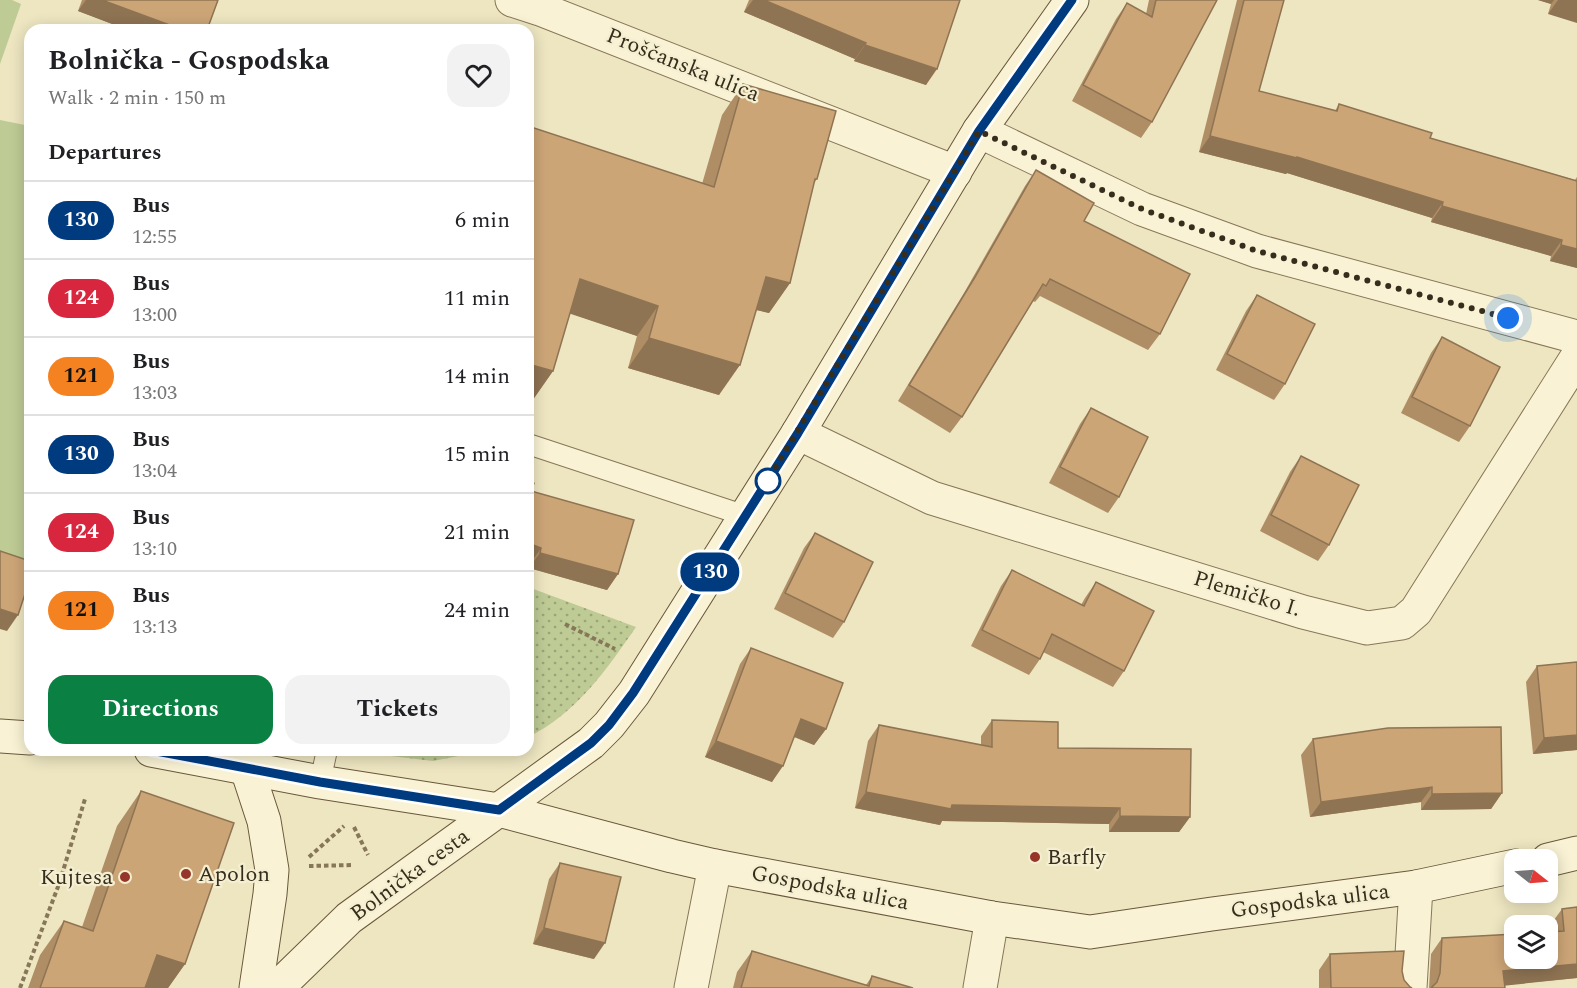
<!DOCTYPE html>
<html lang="en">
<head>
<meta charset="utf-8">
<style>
  :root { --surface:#fff; --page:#f2f2f2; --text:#202124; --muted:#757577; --line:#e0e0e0; --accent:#0b8043 }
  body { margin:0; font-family:Spectral,serif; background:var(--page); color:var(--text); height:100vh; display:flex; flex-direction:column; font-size:22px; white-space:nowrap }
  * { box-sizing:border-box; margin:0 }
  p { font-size:20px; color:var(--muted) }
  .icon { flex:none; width:33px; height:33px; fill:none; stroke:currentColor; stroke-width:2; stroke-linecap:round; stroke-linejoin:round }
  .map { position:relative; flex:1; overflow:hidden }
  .sheet { position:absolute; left:24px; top:24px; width:510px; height:732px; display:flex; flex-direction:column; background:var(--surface); border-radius:18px; box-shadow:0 3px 15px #0003 }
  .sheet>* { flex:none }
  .badge { padding:0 12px; border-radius:20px; font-size:21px; line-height:39px }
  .needle { width:39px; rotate:107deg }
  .buttons { position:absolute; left:1504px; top:849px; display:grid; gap:12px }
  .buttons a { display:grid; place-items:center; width:54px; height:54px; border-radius:12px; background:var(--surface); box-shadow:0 3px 15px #0003; font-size:30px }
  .you { position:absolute; width:30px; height:30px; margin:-15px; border:4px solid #fff; border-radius:50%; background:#1a73e8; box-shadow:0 0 0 9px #1a73e833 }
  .map>.badge { position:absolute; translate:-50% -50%; box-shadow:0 0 0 3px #fff }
  h2 { padding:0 24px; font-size:22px; line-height:54px }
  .round { display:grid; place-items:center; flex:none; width:63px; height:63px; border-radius:18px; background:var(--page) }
  .summary { display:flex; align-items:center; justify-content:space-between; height:102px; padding:0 24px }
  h1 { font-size:28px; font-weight:700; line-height:45px }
  .action { display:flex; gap:12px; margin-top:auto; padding:12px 24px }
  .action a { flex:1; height:69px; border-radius:18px; background:var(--accent); color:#fff; font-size:24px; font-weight:700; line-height:69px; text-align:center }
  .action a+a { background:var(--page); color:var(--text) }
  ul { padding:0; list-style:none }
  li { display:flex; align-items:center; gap:18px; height:78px; padding:0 24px; border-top:2px solid var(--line) }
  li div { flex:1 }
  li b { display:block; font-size:22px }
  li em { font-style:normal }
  li .badge { min-width:66px; font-weight:700; text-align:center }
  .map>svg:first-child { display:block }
</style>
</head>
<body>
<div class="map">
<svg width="1577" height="988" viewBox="0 0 1577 988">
  <defs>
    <pattern id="grass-dots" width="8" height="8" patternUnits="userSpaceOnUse" patternTransform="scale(1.5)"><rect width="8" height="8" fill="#becb95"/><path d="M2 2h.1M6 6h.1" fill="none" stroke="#9ba579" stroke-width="1.8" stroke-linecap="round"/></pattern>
  </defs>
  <rect width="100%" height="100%" fill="#eee6c1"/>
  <!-- grass -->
  <g fill="url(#grass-dots)">
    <path d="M528 587 636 627C607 669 576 714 528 737Z"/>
    <polygon points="375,750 489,750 433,761 374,754"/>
  </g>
  <!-- garden -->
  <g fill="#becb95">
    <polygon points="0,0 12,0 21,4 0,64"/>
    <polygon points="0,120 30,126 30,561 0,552"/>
  </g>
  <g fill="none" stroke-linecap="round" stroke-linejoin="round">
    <!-- lane casing -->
    <g stroke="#877759" stroke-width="22">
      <g id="lane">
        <polyline points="528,444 746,516"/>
        <polyline points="320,782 327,750"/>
      </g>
    </g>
    <!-- street casing -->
    <g stroke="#877759" stroke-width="35">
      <g id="street">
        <polyline points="512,0 540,9 955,172"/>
        <polyline points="979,131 1142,209 1257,251 1577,337"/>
        <polyline points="798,433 932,498 1303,612 1367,628 1402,623 1416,611 1577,357"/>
        <polyline points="691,988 715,866"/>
        <polyline points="980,988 992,918"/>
        <polyline points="1410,988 1416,887"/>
      </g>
    </g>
    <!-- secondary casing -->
    <g stroke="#69583c" stroke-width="35">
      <g id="secondary">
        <polyline points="0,736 30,738"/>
        <polyline points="151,750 320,782 499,810 672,856 715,866 992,918 1090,932 1212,914 1416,887 1515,866"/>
        <polyline points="247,769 264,821 272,870 270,894 256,988"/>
        <polyline points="1548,860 1577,853"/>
        <polyline points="277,988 349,918 591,743 609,725 634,693 798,433 979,131 1072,0"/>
      </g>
    </g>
    <!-- path -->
    <g stroke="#877759" stroke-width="4" stroke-dasharray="4.5 3" stroke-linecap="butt">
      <polyline points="565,624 615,649"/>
      <polyline points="354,827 368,855"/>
      <polyline points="309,857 344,826"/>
      <polyline points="309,866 353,865"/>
      <polyline points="20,988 59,884 85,799"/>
    </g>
    <!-- lane -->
    <use href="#lane" stroke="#f9f2d4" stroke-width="20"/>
    <!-- street -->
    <use href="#street" stroke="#f9f2d4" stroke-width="33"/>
    <!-- secondary -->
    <use href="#secondary" stroke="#f9f2d4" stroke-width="33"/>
  </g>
  <!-- wall -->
  <g fill="#af8e66">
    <polygon points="82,0 218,0 207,30 128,30 78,11"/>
    <polygon points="749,0 960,0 926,85 854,61 855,59 744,12"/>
    <polygon points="1149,0 1217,0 1152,122 1141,138 1072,101 1116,19 1127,3 1146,14"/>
    <polygon points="1237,0 1284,0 1259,91 1335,111 1339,104 1430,138 1575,180 1577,177 1577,268 1550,261 1551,256 1431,222 1432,218 1287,173 1286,174 1199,152"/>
    <polygon points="1538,0 1577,0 1548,14 1551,4"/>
    <polygon points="743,84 817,179 814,183 790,283 769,313 756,310 719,395 628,368 637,336 570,313 553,371 532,401 528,126 702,184 722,115"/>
    <polygon points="1036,170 1084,221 1160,334 1148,350 1040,296 1035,302 1033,301 962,417 950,433 898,401 964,293 1025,186"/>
    <polygon points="1257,295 1285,384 1274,400 1216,370 1246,311"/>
    <polygon points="1442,337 1470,426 1459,442 1401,413 1431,353"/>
    <polygon points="1091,408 1119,497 1108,513 1049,483 1080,424"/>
    <polygon points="1301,456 1329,545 1318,561 1260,531 1290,472"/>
    <polygon points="528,480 531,491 618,574 607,590 529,568 530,564 528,563"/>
    <polygon points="815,533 844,622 833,638 774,609 804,548"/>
    <polygon points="1012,570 1081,605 1085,598 1096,582 1124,671 1113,687 1043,652 1040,659 1029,675 971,646 1001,586"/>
    <polygon points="751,648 826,729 814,745 794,737 772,782 705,757 740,664"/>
    <polygon points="1577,662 1577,750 1533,754 1526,682 1537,666"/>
    <polygon points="992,720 1058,748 1190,817 1179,832 1109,832 1109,824 942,821 940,825 855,808 868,741 879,725 981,745 981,736"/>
    <polygon points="1313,739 1502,793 1491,809 1421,810 1421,802 1310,817 1301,755"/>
    <polygon points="141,791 185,964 168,988 28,988 40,955 64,921 82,927 117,826"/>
    <polygon points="560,863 594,959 533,944 549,879"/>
    <polygon points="1577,907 1577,978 1504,985 1505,988 1429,988 1431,954 1442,938 1552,932 1551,924 1562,909"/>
    <polygon points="752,951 866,985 872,976 913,988 733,988 737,972"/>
    <polygon points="1330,954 1402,971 1404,980 1410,987 1412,988 1319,988 1319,970"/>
  </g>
  <!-- shaded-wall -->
  <g fill="#8f7453">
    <polygon points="86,0 102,0 183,30 128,30 78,11"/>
    <polygon points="753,0 764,0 866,43 855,59 744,12"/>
    <polygon points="1538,0 1554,0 1551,4"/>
    <polygon points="1558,0 1577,0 1577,23 1548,14"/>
    <polygon points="865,45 937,69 926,85 854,61"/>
    <polygon points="1210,136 1297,157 1443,202 1432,218 1287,173 1286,174 1199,152"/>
    <polygon points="1442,206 1562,240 1551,256 1431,222"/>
    <polygon points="1561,245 1577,249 1577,268 1550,261"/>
    <polygon points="766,277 790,283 769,313 744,307"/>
    <polygon points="580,279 658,306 637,336 559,310"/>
    <polygon points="649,338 740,365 719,395 628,368"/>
    <polygon points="528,364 553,371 532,401 528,400"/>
    <polygon points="528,543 541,548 530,564 528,563"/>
    <polygon points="540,553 618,574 607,590 529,568"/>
    <polygon points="0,609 18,615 7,631 0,629"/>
    <polygon points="801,719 826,729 814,745 790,735"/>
    <polygon points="1577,735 1577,750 1533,754 1544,738"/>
    <polygon points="716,741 783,766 772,782 705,757"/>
    <polygon points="1432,787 1421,802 1310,817 1321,802"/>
    <polygon points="866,792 952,805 1120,808 1109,824 942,821 940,825 855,808"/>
    <polygon points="1502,793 1491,809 1421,810 1432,794"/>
    <polygon points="1120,816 1190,817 1179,832 1109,832"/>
    <polygon points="544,928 605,943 594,959 533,944"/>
    <polygon points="157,955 185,964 168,988 134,988"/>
    <polygon points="1577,964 1577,978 1492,987 1503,971"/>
  </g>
  <!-- building -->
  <g fill="#cca577" stroke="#8f7453" stroke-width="1.5">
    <polygon points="102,0 218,0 207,30 183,30"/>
    <polygon points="764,0 960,0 937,69 865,45 866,43"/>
    <polygon points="1156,0 1217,0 1152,122 1083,85 1127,3 1152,17"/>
    <polygon points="1244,0 1284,0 1259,91 1337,111 1339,104 1432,133 1430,138 1577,181 1577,249 1561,245 1562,240 1442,206 1443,202 1297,157 1297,158 1210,136"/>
    <polygon points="743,84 836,111 817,179 815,179 790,283 766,277 740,365 649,338 658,306 580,279 553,371 528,364 528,126 714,187"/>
    <polygon points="1036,170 1094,203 1084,221 1190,274 1160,334 1050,279 1046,286 1043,284 962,417 909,385 975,277"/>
    <polygon points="1257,295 1315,324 1285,384 1227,354"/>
    <polygon points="1442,337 1500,367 1470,426 1412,397"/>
    <polygon points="1091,408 1148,437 1119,497 1060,467"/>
    <polygon points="1301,456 1359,485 1329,545 1271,515"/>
    <polygon points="528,480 534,483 531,491 634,520 618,574 540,553 541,548 528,543"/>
    <polygon points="815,533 873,562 844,622 785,593"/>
    <polygon points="0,551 30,561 30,579 18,615 0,609"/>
    <polygon points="1012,570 1084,606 1096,582 1154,611 1124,671 1052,634 1040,659 982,630"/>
    <polygon points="751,648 843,683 826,729 801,719 783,766 716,741"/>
    <polygon points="1577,662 1577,735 1544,738 1537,666"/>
    <polygon points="992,720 1058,722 1058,748 1191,749 1190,817 1120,816 1120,808 952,805 951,809 866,792 879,725 992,747"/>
    <polygon points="1501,727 1502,793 1432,794 1432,787 1321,802 1313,739 1388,728"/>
    <polygon points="141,791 234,823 185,964 157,955 145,988 40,988 64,921 93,931"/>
    <polygon points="560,863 621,877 605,943 544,928"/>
    <polygon points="1577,907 1577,964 1503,971 1505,988 1431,988 1437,982 1440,973 1442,938 1515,934 1515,958 1548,958 1548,932 1564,931 1562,909"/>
    <polygon points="752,951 869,986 872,976 913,988 741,988"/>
    <polygon points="1404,951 1402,971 1404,980 1410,987 1412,988 1331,988 1330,954"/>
  </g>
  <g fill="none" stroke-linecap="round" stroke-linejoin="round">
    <!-- line casing -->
    <g stroke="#fff" stroke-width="14">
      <polyline id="line" points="151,750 320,782 499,810 591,743 609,725 633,693 798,433 979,131 1072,0"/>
    </g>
    <!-- line -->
    <use href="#line" stroke="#003b80" stroke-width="9"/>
    <!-- walk -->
    <polyline stroke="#372d1d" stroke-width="6" stroke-dasharray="0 10.8" points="768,481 766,483 979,131 1142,209 1257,251 1508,318"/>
  </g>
  <!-- markers -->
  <circle fill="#fff" stroke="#003b80" stroke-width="3" cx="768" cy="481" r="12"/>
  <g fill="#963629" stroke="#f5efd1" stroke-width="2">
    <circle cx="1035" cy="857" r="6"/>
    <circle cx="186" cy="874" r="6"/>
    <circle cx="125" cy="877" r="6"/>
  </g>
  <g text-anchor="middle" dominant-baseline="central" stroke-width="4.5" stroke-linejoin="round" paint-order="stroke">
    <!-- street labels -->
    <g font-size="22" fill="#372d1d" stroke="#f5efd1">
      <text transform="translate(683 65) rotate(22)">Proščanska ulica</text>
      <text transform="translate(1247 594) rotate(17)">Plemičko I.</text>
      <text transform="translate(410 875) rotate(-36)">Bolnička cesta</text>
      <text transform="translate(830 888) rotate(11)">Gospodska ulica</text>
      <text transform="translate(1310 901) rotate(-7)">Gospodska ulica</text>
    </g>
    <!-- poi labels -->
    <g font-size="22" fill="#372d1d" stroke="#f5efd1" text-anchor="start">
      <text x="1047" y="857">Barfly</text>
      <text x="198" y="874">Apolon</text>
      <text x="113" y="877" text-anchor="end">Kujtesa</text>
    </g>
  </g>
</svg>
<div class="buttons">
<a><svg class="needle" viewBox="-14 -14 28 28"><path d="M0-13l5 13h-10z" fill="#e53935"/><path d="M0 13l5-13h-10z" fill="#757577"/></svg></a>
<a><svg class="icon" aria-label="layers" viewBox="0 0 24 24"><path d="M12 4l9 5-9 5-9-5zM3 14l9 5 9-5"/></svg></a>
</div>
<div class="you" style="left:1508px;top:318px"></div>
<b class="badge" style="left:710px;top:572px;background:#003b80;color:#fff">130</b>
<section class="sheet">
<div class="summary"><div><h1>Bolnička - Gospodska</h1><p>Walk · 2 min · 150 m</p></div><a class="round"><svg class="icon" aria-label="heart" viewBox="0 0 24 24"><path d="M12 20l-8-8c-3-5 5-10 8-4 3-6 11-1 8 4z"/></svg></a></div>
<h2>Departures</h2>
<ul>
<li><span class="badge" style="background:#003b80;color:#fff">130</span><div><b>Bus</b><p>12:55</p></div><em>6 min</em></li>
<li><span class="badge" style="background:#d7263d;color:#fff">124</span><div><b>Bus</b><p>13:00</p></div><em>11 min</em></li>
<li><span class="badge" style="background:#f58220;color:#111">121</span><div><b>Bus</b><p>13:03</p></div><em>14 min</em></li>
<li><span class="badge" style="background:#003b80;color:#fff">130</span><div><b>Bus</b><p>13:04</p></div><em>15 min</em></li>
<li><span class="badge" style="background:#d7263d;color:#fff">124</span><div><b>Bus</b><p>13:10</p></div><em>21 min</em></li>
<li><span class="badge" style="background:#f58220;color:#111">121</span><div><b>Bus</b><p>13:13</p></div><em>24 min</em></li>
</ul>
<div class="action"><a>Directions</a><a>Tickets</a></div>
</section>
</div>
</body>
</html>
